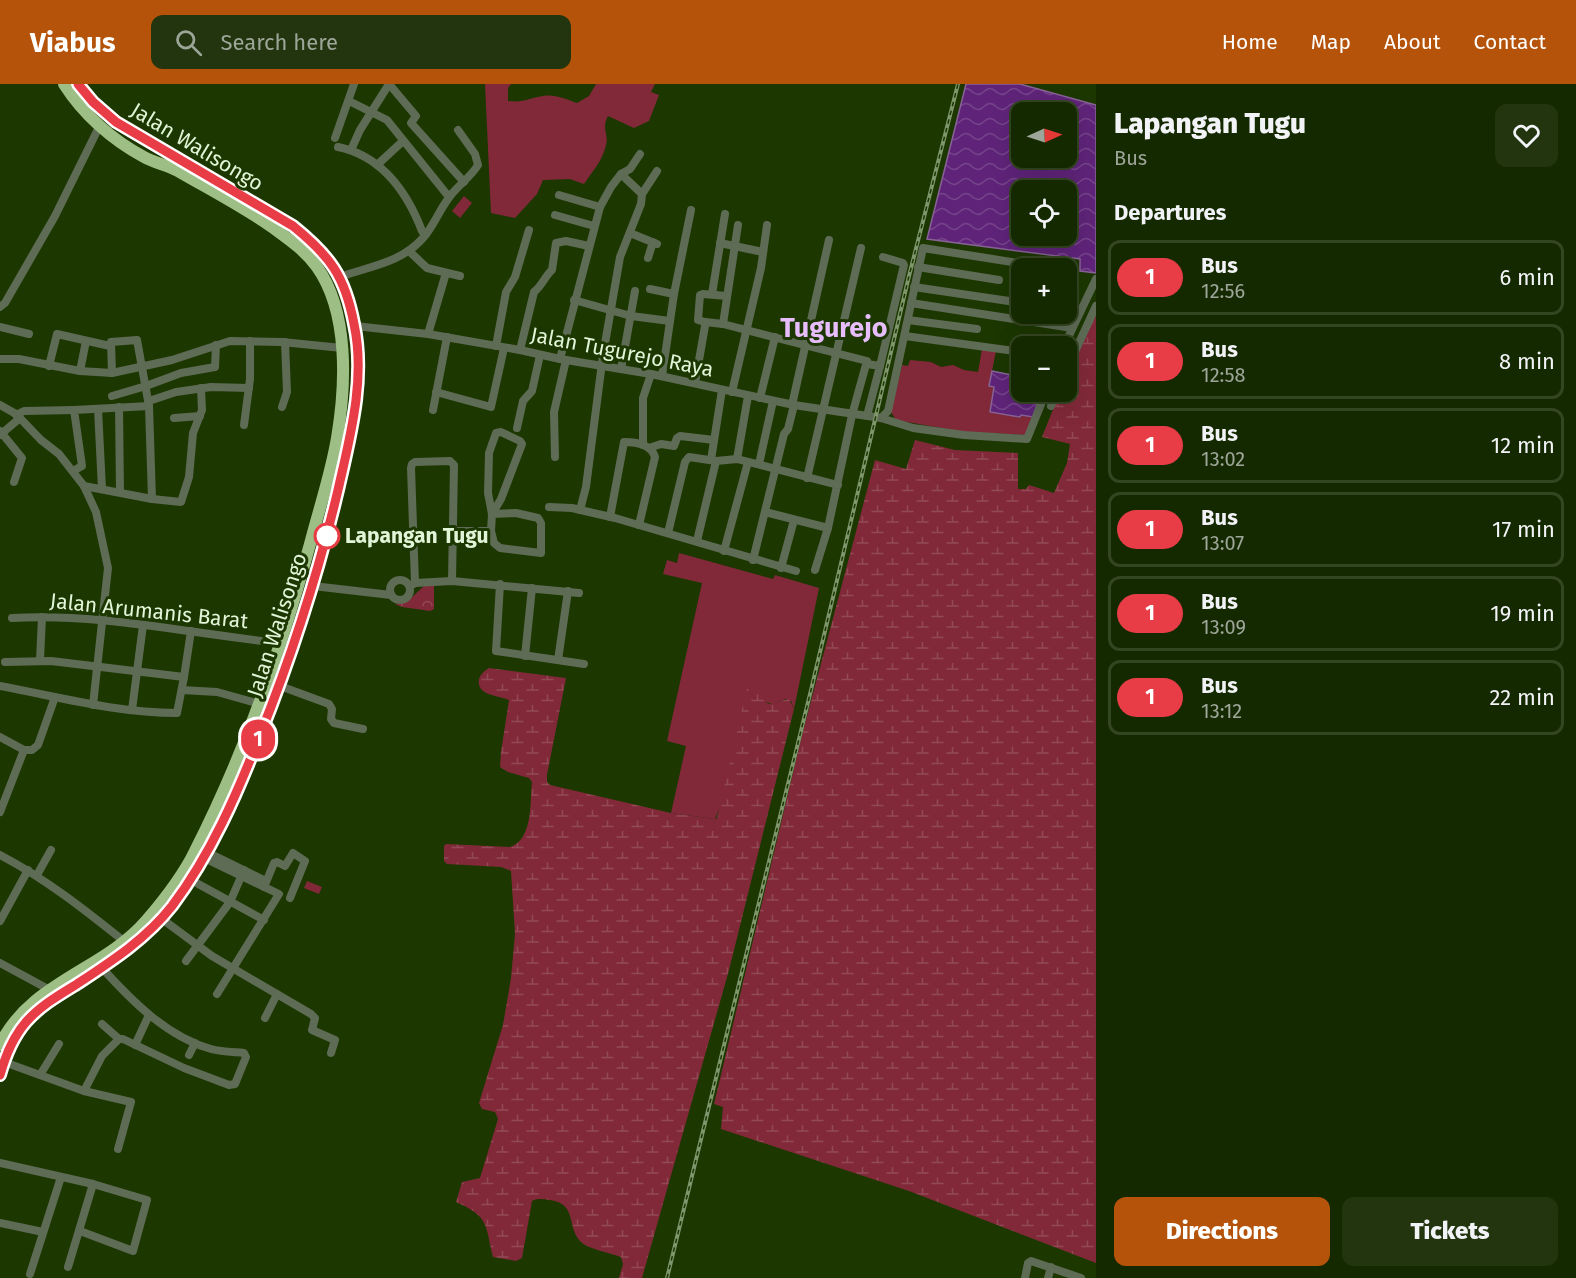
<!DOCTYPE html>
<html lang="en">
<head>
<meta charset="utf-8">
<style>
  :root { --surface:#152900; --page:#22350f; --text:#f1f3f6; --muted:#9da699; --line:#344522; --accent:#b45309 }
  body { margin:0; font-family:"Fira Sans",sans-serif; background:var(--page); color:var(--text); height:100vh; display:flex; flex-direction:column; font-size:22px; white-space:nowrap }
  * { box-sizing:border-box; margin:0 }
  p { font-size:20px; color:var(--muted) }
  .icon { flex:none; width:33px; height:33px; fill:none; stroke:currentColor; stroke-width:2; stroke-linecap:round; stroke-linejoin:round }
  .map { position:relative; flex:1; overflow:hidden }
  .details { display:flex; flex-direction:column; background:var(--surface); width:480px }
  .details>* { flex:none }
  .badge { padding:0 12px; border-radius:20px; font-size:21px; line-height:39px }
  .needle { width:39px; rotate:87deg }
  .tools { position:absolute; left:1011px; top:18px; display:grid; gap:12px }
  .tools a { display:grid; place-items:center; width:66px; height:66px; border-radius:12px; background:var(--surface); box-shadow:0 6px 24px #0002,0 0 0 2px var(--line); font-size:30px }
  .map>.badge { position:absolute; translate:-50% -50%; box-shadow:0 0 0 3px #fff }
  h2 { padding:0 18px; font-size:22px; line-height:54px }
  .round { display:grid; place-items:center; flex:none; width:63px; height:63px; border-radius:12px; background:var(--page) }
  .headline { display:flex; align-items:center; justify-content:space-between; height:102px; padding:0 18px }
  h1 { font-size:28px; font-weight:800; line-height:45px }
  .cta { display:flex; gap:12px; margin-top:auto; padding:12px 18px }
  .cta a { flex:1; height:69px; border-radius:12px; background:var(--accent); color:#fff; font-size:24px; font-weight:800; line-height:69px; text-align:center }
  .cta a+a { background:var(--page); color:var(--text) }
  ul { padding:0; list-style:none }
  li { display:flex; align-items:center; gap:18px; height:75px; margin:0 12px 9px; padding:0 6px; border:3px solid var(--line); border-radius:12px }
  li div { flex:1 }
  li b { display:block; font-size:22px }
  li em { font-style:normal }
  li .badge { min-width:66px; font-weight:700; text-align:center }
  header { display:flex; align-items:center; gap:36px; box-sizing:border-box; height:84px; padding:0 30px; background:var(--accent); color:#fff }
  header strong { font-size:28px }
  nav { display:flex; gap:33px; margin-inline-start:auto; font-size:21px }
  .search { width:420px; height:54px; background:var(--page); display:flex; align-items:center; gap:15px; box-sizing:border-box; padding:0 21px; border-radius:12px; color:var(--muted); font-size:22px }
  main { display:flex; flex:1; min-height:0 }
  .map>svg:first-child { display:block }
</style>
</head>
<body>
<header>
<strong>Viabus</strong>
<div class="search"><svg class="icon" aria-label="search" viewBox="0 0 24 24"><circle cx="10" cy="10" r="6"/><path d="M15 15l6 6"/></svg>Search here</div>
<nav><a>Home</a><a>Map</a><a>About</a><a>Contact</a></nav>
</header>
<main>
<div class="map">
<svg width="1096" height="1194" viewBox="0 0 1096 1194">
  <defs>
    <pattern id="forest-crowns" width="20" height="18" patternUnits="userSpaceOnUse" patternTransform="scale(1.5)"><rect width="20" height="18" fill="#812939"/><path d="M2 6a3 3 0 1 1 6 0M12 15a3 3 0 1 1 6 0" fill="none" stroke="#934955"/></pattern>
    <pattern id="wetland-marsh" width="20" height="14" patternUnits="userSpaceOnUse" patternTransform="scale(1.5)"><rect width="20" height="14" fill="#812939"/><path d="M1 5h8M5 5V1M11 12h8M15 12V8" fill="none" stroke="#934955"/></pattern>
    <pattern id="water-waves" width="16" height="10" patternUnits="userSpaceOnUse" patternTransform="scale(1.5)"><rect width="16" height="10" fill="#5f2479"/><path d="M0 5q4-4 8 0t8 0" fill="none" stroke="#76448b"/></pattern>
  </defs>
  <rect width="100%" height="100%" fill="#1c3700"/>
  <!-- grass -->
  <g fill="#812939">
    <path d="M485 0H511L508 4V17C524 19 529 14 543 12 555 10 565 15 577 19L589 12 596 0H655L651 8 659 11 649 37 634 44 608 32C601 45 609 49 606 61 603 76 592 88 584 100L570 95 543 96 537 110 515 134 491 129Z"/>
    <polygon points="464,112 472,119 460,134 452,127"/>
    <polygon points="982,265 996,267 989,302 994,303 1020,333 1021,331 1033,333 1026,351 964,348 896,336 891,328 902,281 908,282 910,276 931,278 941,283 953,281 964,286 978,288"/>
    <polygon points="679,469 773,495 775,491 819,504 794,625 791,617 786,615 773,620 765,618 715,735 671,729 686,662 667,657 702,499 663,490 667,476 677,479"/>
    <polygon points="307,797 322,803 319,810 304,804"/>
  </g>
  <!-- forest -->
  <polygon fill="url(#forest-crowns)" points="424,502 434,502 434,525 430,527 402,523 395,520 408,517"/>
  <!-- wetland -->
  <g fill="url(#wetland-marsh)">
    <polygon points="1096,229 1096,1179 909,1107 721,1045 723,1023 714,1020 802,651 875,376 906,385 915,356 955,366 1018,369 1018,405 1026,405 1029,401 1054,409 1067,379 1070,360 1042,353 1060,308 1066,308 1067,292"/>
    <path d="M489 584 566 594 547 691V698L550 701 671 729 715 735 717 734 747 604 760 605 765 618 769 620 789 615 794 625 729 886 642 1194H619L623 1180 621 1173C611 1169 588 1165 581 1158 566 1143 578 1120 550 1116 543 1115 537 1114 532 1117L522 1174 516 1177 493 1173C485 1141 490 1133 456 1118L462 1098 480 1094 498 1035 495 1028 482 1025 479 1019 503 941 511 894 515 850 511 787 501 783 447 780 444 777V762L446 760 510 763C533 756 530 718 532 698L529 694 508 688 500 683 501 668 509 616C499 611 476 612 479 595 481 590 484 587 489 584Z"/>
  </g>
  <!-- water -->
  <g fill="url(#water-waves)" stroke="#876396" stroke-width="1.5" fill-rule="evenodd">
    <path d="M966 0H1020L1096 21V189L1080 187V175L927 155ZM1022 28H1066V74H1022ZM1022 106H1066V152H1022Z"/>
    <polygon points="992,287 1021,293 1022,308 1041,308 1033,333 1021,331 1020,333 990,328 994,303 989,302"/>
  </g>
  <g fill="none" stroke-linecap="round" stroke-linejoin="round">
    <!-- minor -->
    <g stroke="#5e6b55" stroke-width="8">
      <polyline points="389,0 416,32 411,39 464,98"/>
      <polyline points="349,17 387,36 449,113"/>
      <polyline points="335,54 354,0"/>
      <path d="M338 63C382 72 407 108 422 147"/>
      <polyline points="351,66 360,46 389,0"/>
      <polyline points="377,81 403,57"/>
      <polyline points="621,90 642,110"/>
      <polyline points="559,111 600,123"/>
      <polyline points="555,131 594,142"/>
      <polyline points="630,149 657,160"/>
      <polyline points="720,159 763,168"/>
      <polyline points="409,167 427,184 460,192"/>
      <polyline points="648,174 653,158"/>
      <polyline points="918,183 999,196"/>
      <polyline points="1066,187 1070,187"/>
      <path d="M340 193C370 182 401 179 423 154 433 143 439 127 448 115 456 103 470 94 478 81L475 70 458 46"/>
      <polyline points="914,203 1022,219"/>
      <polyline points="650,205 674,210"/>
      <polyline points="712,210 725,130"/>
      <polyline points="574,216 631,232 670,237"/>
      <polyline points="911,219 1072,244"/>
      <polyline points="0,223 5,219 55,132 100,41"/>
      <polyline points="1066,226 1080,228"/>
      <polyline points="908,236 977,245"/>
      <polyline points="705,238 723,240 867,277 852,331 828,444 815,486"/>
      <polyline points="723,240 738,141"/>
      <polyline points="355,242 428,250 520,266 560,275 651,290 794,321 881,334 913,344 964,351 1027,355 1046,308"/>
      <polyline points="0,243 29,250"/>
      <polyline points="868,244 888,248"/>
      <polyline points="428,250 446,189"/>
      <polyline points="905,252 1022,268"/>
      <polyline points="496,262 506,208 515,193 529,146"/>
      <polyline points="1064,262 1096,195"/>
      <path d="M520 266 534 208C542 202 545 192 552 186L556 159 566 157 589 162"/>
      <polyline points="0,275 19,275 80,287 112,289 172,276 230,257 282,258 342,264"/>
      <polyline points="560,275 600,123 611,103 621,90 630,85 640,70"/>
      <polyline points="867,280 880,282 867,332"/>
      <polyline points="49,282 57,250 110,262"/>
      <polyline points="880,282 904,181 903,179 883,173"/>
      <polyline points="621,285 635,207"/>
      <polyline points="80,287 86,257"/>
      <polyline points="1066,287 1096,222"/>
      <polyline points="112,289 111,258 137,256 149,322 152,415"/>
      <polyline points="662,292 674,210 691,126"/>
      <polyline points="695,299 705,242 705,238 698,236 700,211 703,210 727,212"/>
      <polyline points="436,308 491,323 504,264"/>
      <polyline points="732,308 761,184 767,141"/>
      <polyline points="112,312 146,302 181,289 215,283 216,261"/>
      <polyline points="760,314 775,253"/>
      <polyline points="149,317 176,308 211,303 249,304"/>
      <polyline points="0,321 16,330 41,356 59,370 84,402 96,428 108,484 93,621"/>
      <polyline points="792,321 829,156"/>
      <polyline points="1051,322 1057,308"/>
      <polyline points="119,323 120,408"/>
      <polyline points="282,323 287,308 285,258"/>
      <polyline points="98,325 102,405"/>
      <polyline points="433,326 447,253"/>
      <polyline points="16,331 24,327 74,326"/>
      <polyline points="174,334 200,332"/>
      <polyline points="881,334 888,327 923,164 1050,184"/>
      <polyline points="244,341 250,295 250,257"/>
      <polyline points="517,344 523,317 532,307 540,271"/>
      <polyline points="0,347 22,374 14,398"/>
      <polyline points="0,351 20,334"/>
      <polyline points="643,361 643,314 651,290"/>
      <polyline points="649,364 661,360 674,362 677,354 680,352 714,356"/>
      <polyline points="555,373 554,328 566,276"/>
      <polyline points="737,375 748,312"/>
      <polyline points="711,376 722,306"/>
      <polyline points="759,380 773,317"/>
      <polyline points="73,387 82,382 74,326 149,322"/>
      <polyline points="807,394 861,164"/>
      <polyline points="84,402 152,415 181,418 189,393 193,349 202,326 201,304"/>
      <polyline points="549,423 572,424 615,434 796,487"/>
      <polyline points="580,426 586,403 603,271 620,173 641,120 642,110 657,87"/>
      <polyline points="765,428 828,444"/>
      <polyline points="492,430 516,429 538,434 541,439 541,469 500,464 494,459 491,447 492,430 488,409 489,369 496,349 501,348 520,357 522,360 501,415 492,430"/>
      <path d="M610 433 624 358C636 358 651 360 655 373L639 441"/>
      <polyline points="453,447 491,447"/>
      <polyline points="668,449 685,378 689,373 716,377 737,375 838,401"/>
      <polyline points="697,457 716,377"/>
      <polyline points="724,467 748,378"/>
      <polyline points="753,476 784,350 788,345 794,321"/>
      <polyline points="781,484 794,436"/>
      <circle cx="400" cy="506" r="10"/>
      <polyline points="415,499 411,384 412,380 415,378 450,377 454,381 452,497"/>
      <polyline points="500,500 496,567 584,580"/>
      <polyline points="313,502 391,511"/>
      <polyline points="410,502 415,499 452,497 579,509"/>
      <path d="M12 534C103 529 191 550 281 559"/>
      <polyline points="525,572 532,504"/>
      <polyline points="40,576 42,533"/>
      <polyline points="558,576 568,507"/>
      <polyline points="5,578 51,577 184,593"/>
      <path d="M0 602C59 613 117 629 177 629L184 593 191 547"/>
      <polyline points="280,602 329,620 332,625 331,635 334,639 363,645"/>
      <polyline points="182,606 217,608 260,620"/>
      <polyline points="132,626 143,541"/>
      <polyline points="0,653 24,666"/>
      <polyline points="0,728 24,666 32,666 38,661 55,613"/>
      <polyline points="207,768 266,797"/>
      <path d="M0 771C46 795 85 826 125 858"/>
      <polyline points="204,774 279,810 217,910"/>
      <polyline points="37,791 51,766"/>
      <polyline points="191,796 264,836"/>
      <polyline points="264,803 274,779 277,778 285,782 293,769 305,777 290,814"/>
      <polyline points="162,835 212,872 311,930 315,934 312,946 335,956 331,969"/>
      <polyline points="0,837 28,786"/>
      <polyline points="186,877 230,818 244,786"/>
      <polyline points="0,879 50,906"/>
      <polyline points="265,934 277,910"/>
      <polyline points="102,940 119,955"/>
      <polyline points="135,961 149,931"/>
      <polyline points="189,971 195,959"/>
      <polyline points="4,978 84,1007 131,1018 118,1065"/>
      <polyline points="40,991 59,960"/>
      <path d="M84 1007 102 972 119 955H123L184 984 229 1001 235 1000 246 973 244 969C233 968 221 968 211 965 167 953 131 916 102 884"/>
      <polyline points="0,1079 93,1100 147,1116 133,1167 80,1147"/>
      <polyline points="0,1139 43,1148"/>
      <polyline points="68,1183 93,1100"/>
      <polyline points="30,1190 61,1093"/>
      <polyline points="1025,1194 1028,1179 1031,1177 1081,1194"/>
      <polyline points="1048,1194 1051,1183"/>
    </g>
    <!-- highway -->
    <g stroke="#9dbf86" stroke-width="12">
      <path d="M0 961C30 898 104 886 146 837 164 816 183 792 195 767 245 669 281 566 310 460 319 425 331 390 337 354 346 301 349 228 317 183 305 166 288 155 272 143 242 122 209 105 178 87 167 81 155 79 144 73 112 56 83 30 64 0"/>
      <path d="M0 992C5 973 13 953 26 939 41 921 62 909 81 897 115 875 147 854 172 822 210 772 235 713 258 656 291 574 318 491 338 406 350 353 366 294 354 240 345 192 330 172 293 142L115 38 93 18 78 0"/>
    </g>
    <!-- rail casing -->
    <g stroke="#7f966c" stroke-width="4">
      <polyline id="rail" points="667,1194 812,602 909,192 958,0"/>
    </g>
    <!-- rail -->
    <use href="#rail" stroke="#1c3700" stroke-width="1.5" stroke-dasharray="4.5" stroke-linecap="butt"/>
  </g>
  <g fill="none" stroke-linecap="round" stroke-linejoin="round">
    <!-- line casing -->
    <g stroke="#fff" stroke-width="14">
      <path id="line" d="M0 991C5 973 13 953 26 938 40 922 59 911 77 900 112 877 146 855 172 822 211 770 237 710 260 651 292 571 318 490 338 406 350 353 366 295 354 240 345 192 330 172 293 142L116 38 93 18 78 0"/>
    </g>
    <!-- line -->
    <use href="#line" stroke="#e83d46" stroke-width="9"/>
  </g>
  <!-- markers -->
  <circle fill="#fff" stroke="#e83d46" stroke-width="3" cx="327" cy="452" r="12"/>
  <g text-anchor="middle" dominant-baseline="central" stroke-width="6" stroke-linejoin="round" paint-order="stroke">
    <!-- street labels -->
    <g font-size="21" fill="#e3f5d8" stroke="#1c3700">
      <text transform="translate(197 63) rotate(31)">Jalan Walisongo</text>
      <text transform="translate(622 268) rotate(11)">Jalan Tugurejo Raya</text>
      <text transform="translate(149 527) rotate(6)">Jalan Arumanis Barat</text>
      <text transform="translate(277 541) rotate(-72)">Jalan Walisongo</text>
    </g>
    <!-- stop labels -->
    <g font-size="21" font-weight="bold" fill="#e3f5d8" stroke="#1c3700" text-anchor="start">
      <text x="345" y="452">Lapangan Tugu</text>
    </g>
    <!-- district labels -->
    <g font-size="27" font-weight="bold" fill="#e7bdfe" stroke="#1c3700">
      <text x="834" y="244">Tugurejo</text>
    </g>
  </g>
</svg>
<div class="tools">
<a><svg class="needle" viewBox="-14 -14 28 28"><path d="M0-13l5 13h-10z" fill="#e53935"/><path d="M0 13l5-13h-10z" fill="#9da699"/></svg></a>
<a><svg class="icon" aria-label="locate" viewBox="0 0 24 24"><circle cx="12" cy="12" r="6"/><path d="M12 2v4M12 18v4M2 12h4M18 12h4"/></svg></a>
<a>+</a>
<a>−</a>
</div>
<b class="badge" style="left:258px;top:655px;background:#e83d46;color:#fff">1</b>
</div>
<section class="details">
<div class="headline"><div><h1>Lapangan Tugu</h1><p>Bus</p></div><a class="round"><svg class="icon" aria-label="heart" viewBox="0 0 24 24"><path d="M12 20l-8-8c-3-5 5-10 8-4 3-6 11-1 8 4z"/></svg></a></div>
<h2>Departures</h2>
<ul>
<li><span class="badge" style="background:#e83d46;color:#fff">1</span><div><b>Bus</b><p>12:56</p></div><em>6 min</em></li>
<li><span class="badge" style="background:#e83d46;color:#fff">1</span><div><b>Bus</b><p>12:58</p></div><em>8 min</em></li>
<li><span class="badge" style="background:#e83d46;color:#fff">1</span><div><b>Bus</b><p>13:02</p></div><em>12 min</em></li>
<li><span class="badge" style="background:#e83d46;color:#fff">1</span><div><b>Bus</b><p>13:07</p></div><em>17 min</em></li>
<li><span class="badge" style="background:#e83d46;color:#fff">1</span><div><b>Bus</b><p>13:09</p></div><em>19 min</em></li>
<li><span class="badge" style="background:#e83d46;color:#fff">1</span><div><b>Bus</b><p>13:12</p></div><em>22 min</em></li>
</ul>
<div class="cta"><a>Directions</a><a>Tickets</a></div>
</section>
</main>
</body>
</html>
